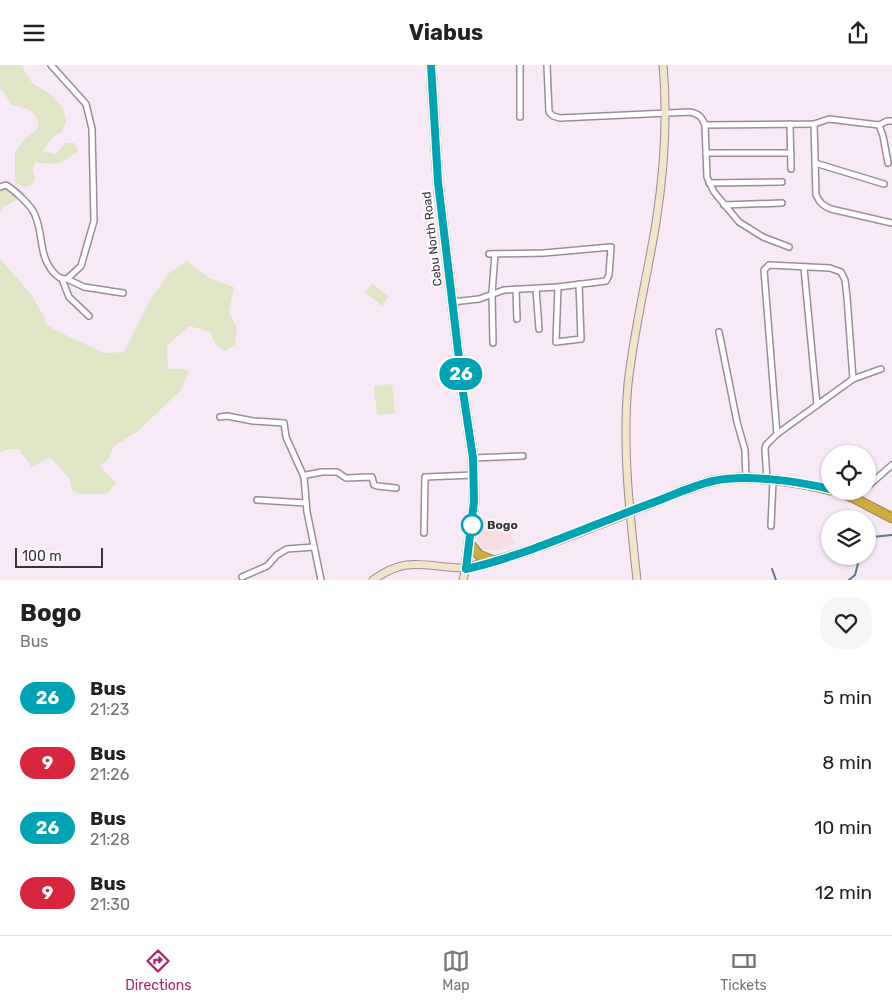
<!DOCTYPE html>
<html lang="en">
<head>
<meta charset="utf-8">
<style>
  :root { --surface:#fff; --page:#f6f6f6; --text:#222; --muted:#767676; --line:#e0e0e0; --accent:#af2668 }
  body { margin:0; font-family:Rubik,sans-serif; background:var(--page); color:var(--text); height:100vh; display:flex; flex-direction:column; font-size:19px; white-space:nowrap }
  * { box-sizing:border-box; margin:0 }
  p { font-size:16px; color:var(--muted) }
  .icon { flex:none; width:28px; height:28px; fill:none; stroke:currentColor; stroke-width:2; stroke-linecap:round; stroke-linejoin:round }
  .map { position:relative; height:515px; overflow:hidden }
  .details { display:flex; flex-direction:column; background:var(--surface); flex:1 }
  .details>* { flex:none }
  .badge { padding:0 10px; border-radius:16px; font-size:18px; line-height:32px }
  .buttons { position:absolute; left:821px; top:380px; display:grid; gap:10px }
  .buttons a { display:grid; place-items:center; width:55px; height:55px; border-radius:50%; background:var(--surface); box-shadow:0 1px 4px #0004; font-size:25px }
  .scale { position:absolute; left:15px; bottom:12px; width:88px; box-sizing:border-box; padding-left:5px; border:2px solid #3a343a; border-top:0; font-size:14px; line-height:18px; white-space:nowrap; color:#3a343a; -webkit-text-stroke:4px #fefbfd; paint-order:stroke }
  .map>.badge { position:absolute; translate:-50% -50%; box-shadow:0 0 0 2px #fff }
  .round { display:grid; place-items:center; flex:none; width:52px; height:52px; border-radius:20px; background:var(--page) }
  .headline { display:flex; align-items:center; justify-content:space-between; height:85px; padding:0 20px }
  h1 { font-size:24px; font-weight:700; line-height:38px }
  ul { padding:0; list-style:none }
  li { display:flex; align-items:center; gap:15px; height:65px; padding:0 20px }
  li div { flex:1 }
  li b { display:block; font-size:19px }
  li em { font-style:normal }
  li .badge { min-width:55px; font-weight:700; text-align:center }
  header { display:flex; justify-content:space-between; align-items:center; height:65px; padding:0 20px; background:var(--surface); font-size:22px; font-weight:700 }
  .dock { display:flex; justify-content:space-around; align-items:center; height:70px; border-top:1px solid var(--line); background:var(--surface); font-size:14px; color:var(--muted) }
  .dock a { display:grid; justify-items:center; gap:2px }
  .dock .selected { color:var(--accent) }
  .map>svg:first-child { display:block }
</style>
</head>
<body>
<header><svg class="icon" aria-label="menu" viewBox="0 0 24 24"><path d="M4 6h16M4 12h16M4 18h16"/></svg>Viabus<svg class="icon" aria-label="share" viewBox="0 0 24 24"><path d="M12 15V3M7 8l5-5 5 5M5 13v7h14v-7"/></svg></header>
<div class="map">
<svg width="892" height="515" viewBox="0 0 892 515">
  <rect width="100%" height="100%" fill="#f8e9f7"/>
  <!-- commercial -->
  <polygon fill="#f7dde2" points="478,454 512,459 510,466 515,479 498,485 484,485 477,476"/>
  <!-- green -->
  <g fill="#e0e5c6">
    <path d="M0 0H21L32 18 50 29 63 43 66 57 62 67 54 71 42 86 56 89 65 78H75L78 86C61 100 56 100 35 97L33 104 35 114 32 120 24 122 15 117V88L22 77 39 62C36 44 28 44 12 40L0 22Z"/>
    <polygon points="0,120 15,121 26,129 2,143 0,148"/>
    <path d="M0 194 31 229 46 255 44 258 59 267 104 288 124 287 150 235 169 208 187 196 209 213 234 222 229 247 237 263 235 279 226 286C216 281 213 278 211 267L189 261 167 281 168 304H184L189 306 181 325 138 366 114 381 110 391 104 399H101V402L116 418 107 429H78L72 425 70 414 50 392 32 402 19 384H11L0 387Z"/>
    <polygon points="372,218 389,232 382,241 365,227"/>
    <polygon points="392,319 395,348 377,350 374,321"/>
  </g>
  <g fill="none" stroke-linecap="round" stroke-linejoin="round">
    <!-- stream -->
    <g stroke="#607981" stroke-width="2">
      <polyline points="868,477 872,472 892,470"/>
      <polyline points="772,504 776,515"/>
      <polyline points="849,515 855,510 860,491"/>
    </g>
    <!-- street casing -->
    <g stroke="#9a8d99" stroke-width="8">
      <g id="street">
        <polyline points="520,0 520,52"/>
        <path d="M547 0 549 47 553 51 560 53 690 47C699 49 702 52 705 60L707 112 714 127 739 157 763 172 789 182"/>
        <polyline points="790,59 791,104"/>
        <path d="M814 59 816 130C820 138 823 141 831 144L892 158"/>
        <polyline points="705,60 814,59 829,54 879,60 883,71 888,98"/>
        <polyline points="879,60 887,56 892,56"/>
        <polyline points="706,88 791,88"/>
        <polyline points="815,98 884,119"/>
        <polyline points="709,118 782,117"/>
        <path d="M0 122 6 120C14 125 32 141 35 150 44 171 38 190 54 208 58 212 60 214 67 214L81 201 94 156 92 64 86 39 51 0"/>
        <polyline points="724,140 782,138"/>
        <polyline points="804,203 817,340"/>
        <polyline points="62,214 69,232 89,251"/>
        <polyline points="67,214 84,222 123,228"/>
        <polyline points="558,222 556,277 581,274 579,219"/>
        <polyline points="516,224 517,254"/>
        <polyline points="536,224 539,264"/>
        <polyline points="452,237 479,234 504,225 558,222 606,216 609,210 611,182 544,188 489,189"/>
        <polyline points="719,267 737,357 745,385 746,414"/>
        <polyline points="493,278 492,228 495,189"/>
        <polyline points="220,352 227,351 253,356 284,358 286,372 304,412 307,447 321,515"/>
        <polyline points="777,369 764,205 769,200 830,203 841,207 845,215 847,232 853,314"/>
        <polyline points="473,393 523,391"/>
        <polyline points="304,412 306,410 322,407 337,407 346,413 372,412 374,420 377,421 396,423"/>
        <polyline points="767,415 765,384 766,380 777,369 853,314 881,304"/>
        <polyline points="868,421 892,400"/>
        <polyline points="854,433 862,426"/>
        <polyline points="257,435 306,438"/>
        <polyline points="771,461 773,416"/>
        <polyline points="424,468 425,412 474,410"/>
        <polyline points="242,512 267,501 277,490 287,484 314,482"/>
      </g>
    </g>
    <!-- secondary casing -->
    <g stroke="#9a8d99" stroke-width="9">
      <g id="secondary">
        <path d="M373 515C409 489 426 503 466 503L463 515"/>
        <path d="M637 515C630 450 622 384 628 319 634 265 647 212 656 158 664 106 668 53 663 0"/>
      </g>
    </g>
    <!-- highway casing -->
    <g stroke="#998340" stroke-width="11">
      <g id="highway">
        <path d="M431 0 438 117 463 327 473 393 474 437 466 503C523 491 586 464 642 442 665 433 689 422 713 416 746 409 797 416 830 425"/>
        <polyline points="837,426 854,433 892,453"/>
        <polyline points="470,479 479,490 494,496"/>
      </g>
    </g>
    <!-- street -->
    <use href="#street" stroke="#fff" stroke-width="5"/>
    <!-- secondary -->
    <use href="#secondary" stroke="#f0e6c7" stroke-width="7"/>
    <!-- highway -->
    <use href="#highway" stroke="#ccad44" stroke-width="9"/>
  </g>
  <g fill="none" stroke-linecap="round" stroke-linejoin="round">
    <!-- line casing -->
    <g stroke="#fff" stroke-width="11">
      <path id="line" d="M431 0 438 117 463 327 473 393 474 436 466 504C527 490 590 461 649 439 669 432 691 421 713 416 746 409 797 416 830 424"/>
    </g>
    <!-- line -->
    <use href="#line" stroke="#00a3b4" stroke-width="8"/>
  </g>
  <!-- markers -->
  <circle fill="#fff" stroke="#00a3b4" stroke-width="2.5" cx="472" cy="460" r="10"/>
  <g text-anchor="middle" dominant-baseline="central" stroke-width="4" stroke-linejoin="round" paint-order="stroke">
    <!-- street labels -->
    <g font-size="12" fill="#3a343a" stroke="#fefbfd">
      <text transform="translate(432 174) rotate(-97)">Cebu North Road</text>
    </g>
    <!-- stop labels -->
    <g font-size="12" font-weight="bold" fill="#3a343a" stroke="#fefbfd" text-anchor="start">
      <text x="487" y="460">Bogo</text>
    </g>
  </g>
</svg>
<div class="buttons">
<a><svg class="icon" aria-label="locate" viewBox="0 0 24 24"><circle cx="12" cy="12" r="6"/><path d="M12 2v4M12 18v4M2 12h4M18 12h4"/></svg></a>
<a><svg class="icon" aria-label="layers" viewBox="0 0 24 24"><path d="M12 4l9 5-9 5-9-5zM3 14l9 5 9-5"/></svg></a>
</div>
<div class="scale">100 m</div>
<b class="badge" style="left:461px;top:309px;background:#00a3b4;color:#fff">26</b>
</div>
<section class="details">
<div class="headline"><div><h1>Bogo</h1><p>Bus</p></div><a class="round"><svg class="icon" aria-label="heart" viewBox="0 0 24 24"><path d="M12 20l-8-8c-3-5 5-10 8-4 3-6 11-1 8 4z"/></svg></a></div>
<ul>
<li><span class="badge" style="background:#00a3b4;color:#fff">26</span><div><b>Bus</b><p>21:23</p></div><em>5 min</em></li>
<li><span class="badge" style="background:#d7263d;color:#fff">9</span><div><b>Bus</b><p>21:26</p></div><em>8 min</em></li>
<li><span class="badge" style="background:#00a3b4;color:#fff">26</span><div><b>Bus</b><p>21:28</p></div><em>10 min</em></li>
<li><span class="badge" style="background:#d7263d;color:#fff">9</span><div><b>Bus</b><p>21:30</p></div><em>12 min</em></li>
</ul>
</section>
<nav class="dock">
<a class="selected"><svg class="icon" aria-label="directions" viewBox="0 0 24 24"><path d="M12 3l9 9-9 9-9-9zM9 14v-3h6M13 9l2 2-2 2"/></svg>Directions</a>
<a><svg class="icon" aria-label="map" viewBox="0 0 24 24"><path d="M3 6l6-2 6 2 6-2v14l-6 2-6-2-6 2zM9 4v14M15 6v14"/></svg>Map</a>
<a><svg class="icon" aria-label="tickets" viewBox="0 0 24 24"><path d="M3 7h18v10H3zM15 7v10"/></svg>Tickets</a>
</nav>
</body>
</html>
